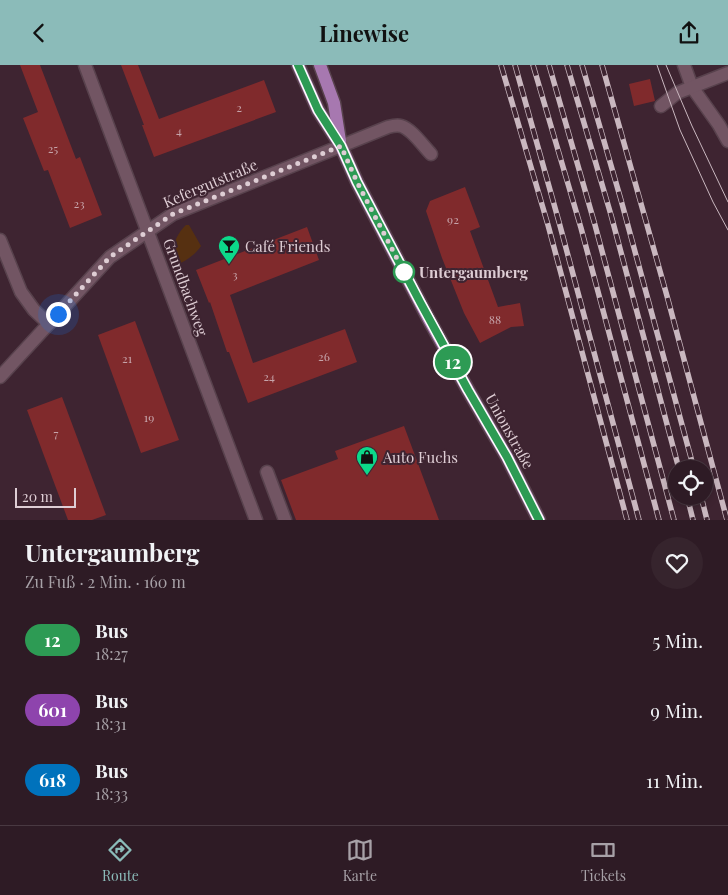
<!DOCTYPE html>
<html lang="de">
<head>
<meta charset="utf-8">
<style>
  :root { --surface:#2e1b25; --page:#36242d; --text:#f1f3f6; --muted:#a7a1a7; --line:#493942; --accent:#8bbbb9 }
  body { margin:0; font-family:"Playfair Display",serif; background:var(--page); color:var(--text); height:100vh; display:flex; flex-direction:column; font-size:19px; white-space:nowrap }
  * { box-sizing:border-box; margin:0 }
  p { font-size:16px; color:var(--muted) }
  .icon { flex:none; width:28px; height:28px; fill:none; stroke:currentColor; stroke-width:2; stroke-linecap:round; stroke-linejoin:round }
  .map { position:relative; height:455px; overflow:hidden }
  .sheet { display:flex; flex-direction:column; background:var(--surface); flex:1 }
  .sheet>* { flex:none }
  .badge { padding:0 10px; border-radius:16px; font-size:18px; line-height:32px }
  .buttons { position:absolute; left:668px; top:395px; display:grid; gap:10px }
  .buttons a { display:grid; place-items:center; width:45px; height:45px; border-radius:50%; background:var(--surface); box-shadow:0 2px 8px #0003,0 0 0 1px var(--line); font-size:25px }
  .scale { position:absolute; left:15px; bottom:12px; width:61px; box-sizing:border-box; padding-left:5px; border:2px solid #decdd4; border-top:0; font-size:14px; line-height:18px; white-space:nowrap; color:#decdd4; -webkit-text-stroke:4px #3e2431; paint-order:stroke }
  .you { position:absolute; width:25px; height:25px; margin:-12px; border:4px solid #fff; border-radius:50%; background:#1a73e8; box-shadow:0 0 0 8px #1a73e833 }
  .map>.badge { position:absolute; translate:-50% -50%; box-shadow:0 0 0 2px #fff }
  .round { display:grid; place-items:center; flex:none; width:52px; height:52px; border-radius:26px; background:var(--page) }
  .headline { display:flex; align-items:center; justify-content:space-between; height:85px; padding:0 25px }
  h1 { font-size:24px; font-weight:700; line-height:38px }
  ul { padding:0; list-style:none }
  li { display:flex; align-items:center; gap:15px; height:70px; padding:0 25px }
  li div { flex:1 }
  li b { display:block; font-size:19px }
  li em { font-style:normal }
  li .badge { min-width:55px; font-weight:700; text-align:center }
  header { display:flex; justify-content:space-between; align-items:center; height:65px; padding:0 25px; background:var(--accent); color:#111; font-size:22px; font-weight:700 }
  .tab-bar { display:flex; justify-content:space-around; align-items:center; height:70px; border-top:1px solid var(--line); background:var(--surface); font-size:14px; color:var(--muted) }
  .tab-bar a { display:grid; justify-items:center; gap:2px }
  .tab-bar .current { color:var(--accent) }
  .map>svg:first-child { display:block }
</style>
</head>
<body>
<header><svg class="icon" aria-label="back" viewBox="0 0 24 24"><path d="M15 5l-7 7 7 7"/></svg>Linewise<svg class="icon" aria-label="share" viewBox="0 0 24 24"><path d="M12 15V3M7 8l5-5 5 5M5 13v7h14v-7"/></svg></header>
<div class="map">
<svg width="728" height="455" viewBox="0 0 728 455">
  <rect width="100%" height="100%" fill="#3e2431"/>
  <!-- green -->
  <path fill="#563011" d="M186 160H189L201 181C195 190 185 197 175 200 169 186 176 169 186 160Z"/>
  <!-- building -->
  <g fill="#802a2c">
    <polygon points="20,0 40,0 76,94 80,92 102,150 70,163 48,105 44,106 23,53 38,47"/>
    <polygon points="121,0 138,0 159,54 264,15 276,47 154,92 142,60 144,60"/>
    <polygon points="650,14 655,36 634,41 629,19"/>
    <polygon points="465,122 480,162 470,166 498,242 520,238 524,261 511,262 480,278 464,248 442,193 426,146 430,136"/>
    <polygon points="307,162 319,195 230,230 253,298 345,264 357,297 248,338 229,287 227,287 210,237 209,238 196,205"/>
    <polygon points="135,256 179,375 141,388 98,270"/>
    <polygon points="62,332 106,450 92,455 68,455 27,345"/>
    <polygon points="404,361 439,455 296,455 281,415 338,394 335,386"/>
  </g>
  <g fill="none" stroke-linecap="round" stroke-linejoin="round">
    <!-- minor casing -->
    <g stroke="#58424d" stroke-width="15">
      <g id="minor">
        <polyline points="85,0 256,455"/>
        <polyline points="684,0 692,22 719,60 728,76"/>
        <polyline points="661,41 677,28 728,8"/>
        <polyline points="0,175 21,227 34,245 49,259"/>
        <path d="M0 312 110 192 173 149 388 62C392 61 397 60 401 61 412 64 423 81 431 89"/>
        <polyline points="267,407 285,455"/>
      </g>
    </g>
    <!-- major casing -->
    <g stroke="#58424d" stroke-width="15">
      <g id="major">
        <polyline points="298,0 318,45 341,81 357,117 428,253 468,325 507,392 539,455"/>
        <polyline points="320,0 334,38 340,76"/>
      </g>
    </g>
    <!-- minor -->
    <use href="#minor" stroke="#725563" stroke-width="12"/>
    <!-- major -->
    <use href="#major" stroke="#a778b0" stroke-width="12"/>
    <!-- tram -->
    <g stroke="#c9b7bf" stroke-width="1">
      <polyline points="657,0 680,65 713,137 728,165"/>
      <polyline points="666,0 692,61 728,137"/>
    </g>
    <!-- rail casing -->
    <g stroke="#c9b7bf" stroke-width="5.5">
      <g id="rail">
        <polyline points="501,0 548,160 627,455"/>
        <polyline points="515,0 559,157 639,455"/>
        <polyline points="533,0 581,163 659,455"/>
        <polyline points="549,0 595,160 674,455"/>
        <polyline points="567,0 611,150 679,404"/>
        <polyline points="582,0 621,135 694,404"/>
        <polyline points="602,0 667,231 727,455"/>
        <polyline points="687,431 693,455"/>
        <polyline points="701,431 707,455"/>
      </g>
    </g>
    <!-- rail -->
    <use href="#rail" stroke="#3e2431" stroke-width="4" stroke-dasharray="11" stroke-linecap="butt"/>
  </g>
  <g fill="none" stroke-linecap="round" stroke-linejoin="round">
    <!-- line casing -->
    <g stroke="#fff" stroke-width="11">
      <polyline id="line" points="298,0 318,45 341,81 357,117 420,237 468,325 507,392 539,455"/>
    </g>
    <!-- line -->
    <use href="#line" stroke="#2d9b54" stroke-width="8"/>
    <!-- walk -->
    <polyline stroke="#decdd4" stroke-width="5" stroke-dasharray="0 9" points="58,249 110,192 173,149 341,81 357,117 404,207"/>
  </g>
  <!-- icons -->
  <defs>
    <g id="bar-pin" transform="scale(1.125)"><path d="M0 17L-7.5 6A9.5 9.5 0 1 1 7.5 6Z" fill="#0cd98a" stroke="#3e2431"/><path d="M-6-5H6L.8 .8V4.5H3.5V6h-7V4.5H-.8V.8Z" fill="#111"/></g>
    <g id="shop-pin" transform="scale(1.125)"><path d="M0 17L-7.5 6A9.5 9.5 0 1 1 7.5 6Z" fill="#0cd98a" stroke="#3e2431"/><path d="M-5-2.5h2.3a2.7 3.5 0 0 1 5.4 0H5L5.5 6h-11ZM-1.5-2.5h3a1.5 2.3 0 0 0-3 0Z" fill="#111"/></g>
  </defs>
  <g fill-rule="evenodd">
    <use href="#bar-pin" x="229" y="181"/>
    <use href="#shop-pin" x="367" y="392"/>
  </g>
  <!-- markers -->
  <circle fill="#fff" stroke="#2d9b54" stroke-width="2.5" cx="404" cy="207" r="10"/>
  <g text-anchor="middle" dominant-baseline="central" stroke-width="4" stroke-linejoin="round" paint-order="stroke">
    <!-- number labels -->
    <g font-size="12" fill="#c6a4aa">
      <text x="239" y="42">2</text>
      <text x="179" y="65">4</text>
      <text x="53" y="83">25</text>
      <text x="79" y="138">23</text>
      <text x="453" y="154">92</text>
      <text x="235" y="209">3</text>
      <text x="495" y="254">88</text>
      <text x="324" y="291">26</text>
      <text x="127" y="293">21</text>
      <text x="269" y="311">24</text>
      <text x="149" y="352">19</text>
      <text x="56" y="368">7</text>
    </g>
    <!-- street labels -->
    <g font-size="15" fill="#decdd4" stroke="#3e2431">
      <text transform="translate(210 118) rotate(-23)">Kefergutstraße</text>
      <text transform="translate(186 222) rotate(70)">Grundbachweg</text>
      <text transform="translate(510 366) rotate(61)">Unionstraße</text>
    </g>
    <!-- poi labels -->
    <g font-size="15" fill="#decdd4" stroke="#3e2431" text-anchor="start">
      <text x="245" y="181">Café Friends</text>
      <text x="383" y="392">Auto Fuchs</text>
    </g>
    <!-- stop labels -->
    <g font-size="15" font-weight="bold" fill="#decdd4" stroke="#3e2431" text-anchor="start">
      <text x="419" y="207">Untergaumberg</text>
    </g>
  </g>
</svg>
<div class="buttons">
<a><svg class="icon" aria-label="locate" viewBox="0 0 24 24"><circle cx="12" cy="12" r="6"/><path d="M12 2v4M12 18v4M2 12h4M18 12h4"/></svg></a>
</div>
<div class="scale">20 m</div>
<div class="you" style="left:58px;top:249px"></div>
<b class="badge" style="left:453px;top:297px;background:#2d9b54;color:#fff">12</b>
</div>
<section class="sheet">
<div class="headline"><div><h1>Untergaumberg</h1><p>Zu Fuß · 2 Min. · 160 m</p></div><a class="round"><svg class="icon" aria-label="heart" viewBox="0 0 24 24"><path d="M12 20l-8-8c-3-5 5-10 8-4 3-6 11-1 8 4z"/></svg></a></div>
<ul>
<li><span class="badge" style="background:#2d9b54;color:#fff">12</span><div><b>Bus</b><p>18:27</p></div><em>5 Min.</em></li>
<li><span class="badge" style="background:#8e44ad;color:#fff">601</span><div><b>Bus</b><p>18:31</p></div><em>9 Min.</em></li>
<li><span class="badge" style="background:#0072bc;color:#fff">618</span><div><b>Bus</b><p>18:33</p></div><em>11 Min.</em></li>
</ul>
</section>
<nav class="tab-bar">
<a class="current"><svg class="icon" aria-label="directions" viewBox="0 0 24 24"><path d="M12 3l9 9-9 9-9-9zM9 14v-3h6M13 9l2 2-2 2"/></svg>Route</a>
<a><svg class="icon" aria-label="map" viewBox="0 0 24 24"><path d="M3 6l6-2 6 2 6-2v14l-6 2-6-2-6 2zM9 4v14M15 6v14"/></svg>Karte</a>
<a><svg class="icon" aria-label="tickets" viewBox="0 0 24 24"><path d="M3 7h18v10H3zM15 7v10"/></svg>Tickets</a>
</nav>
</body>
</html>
